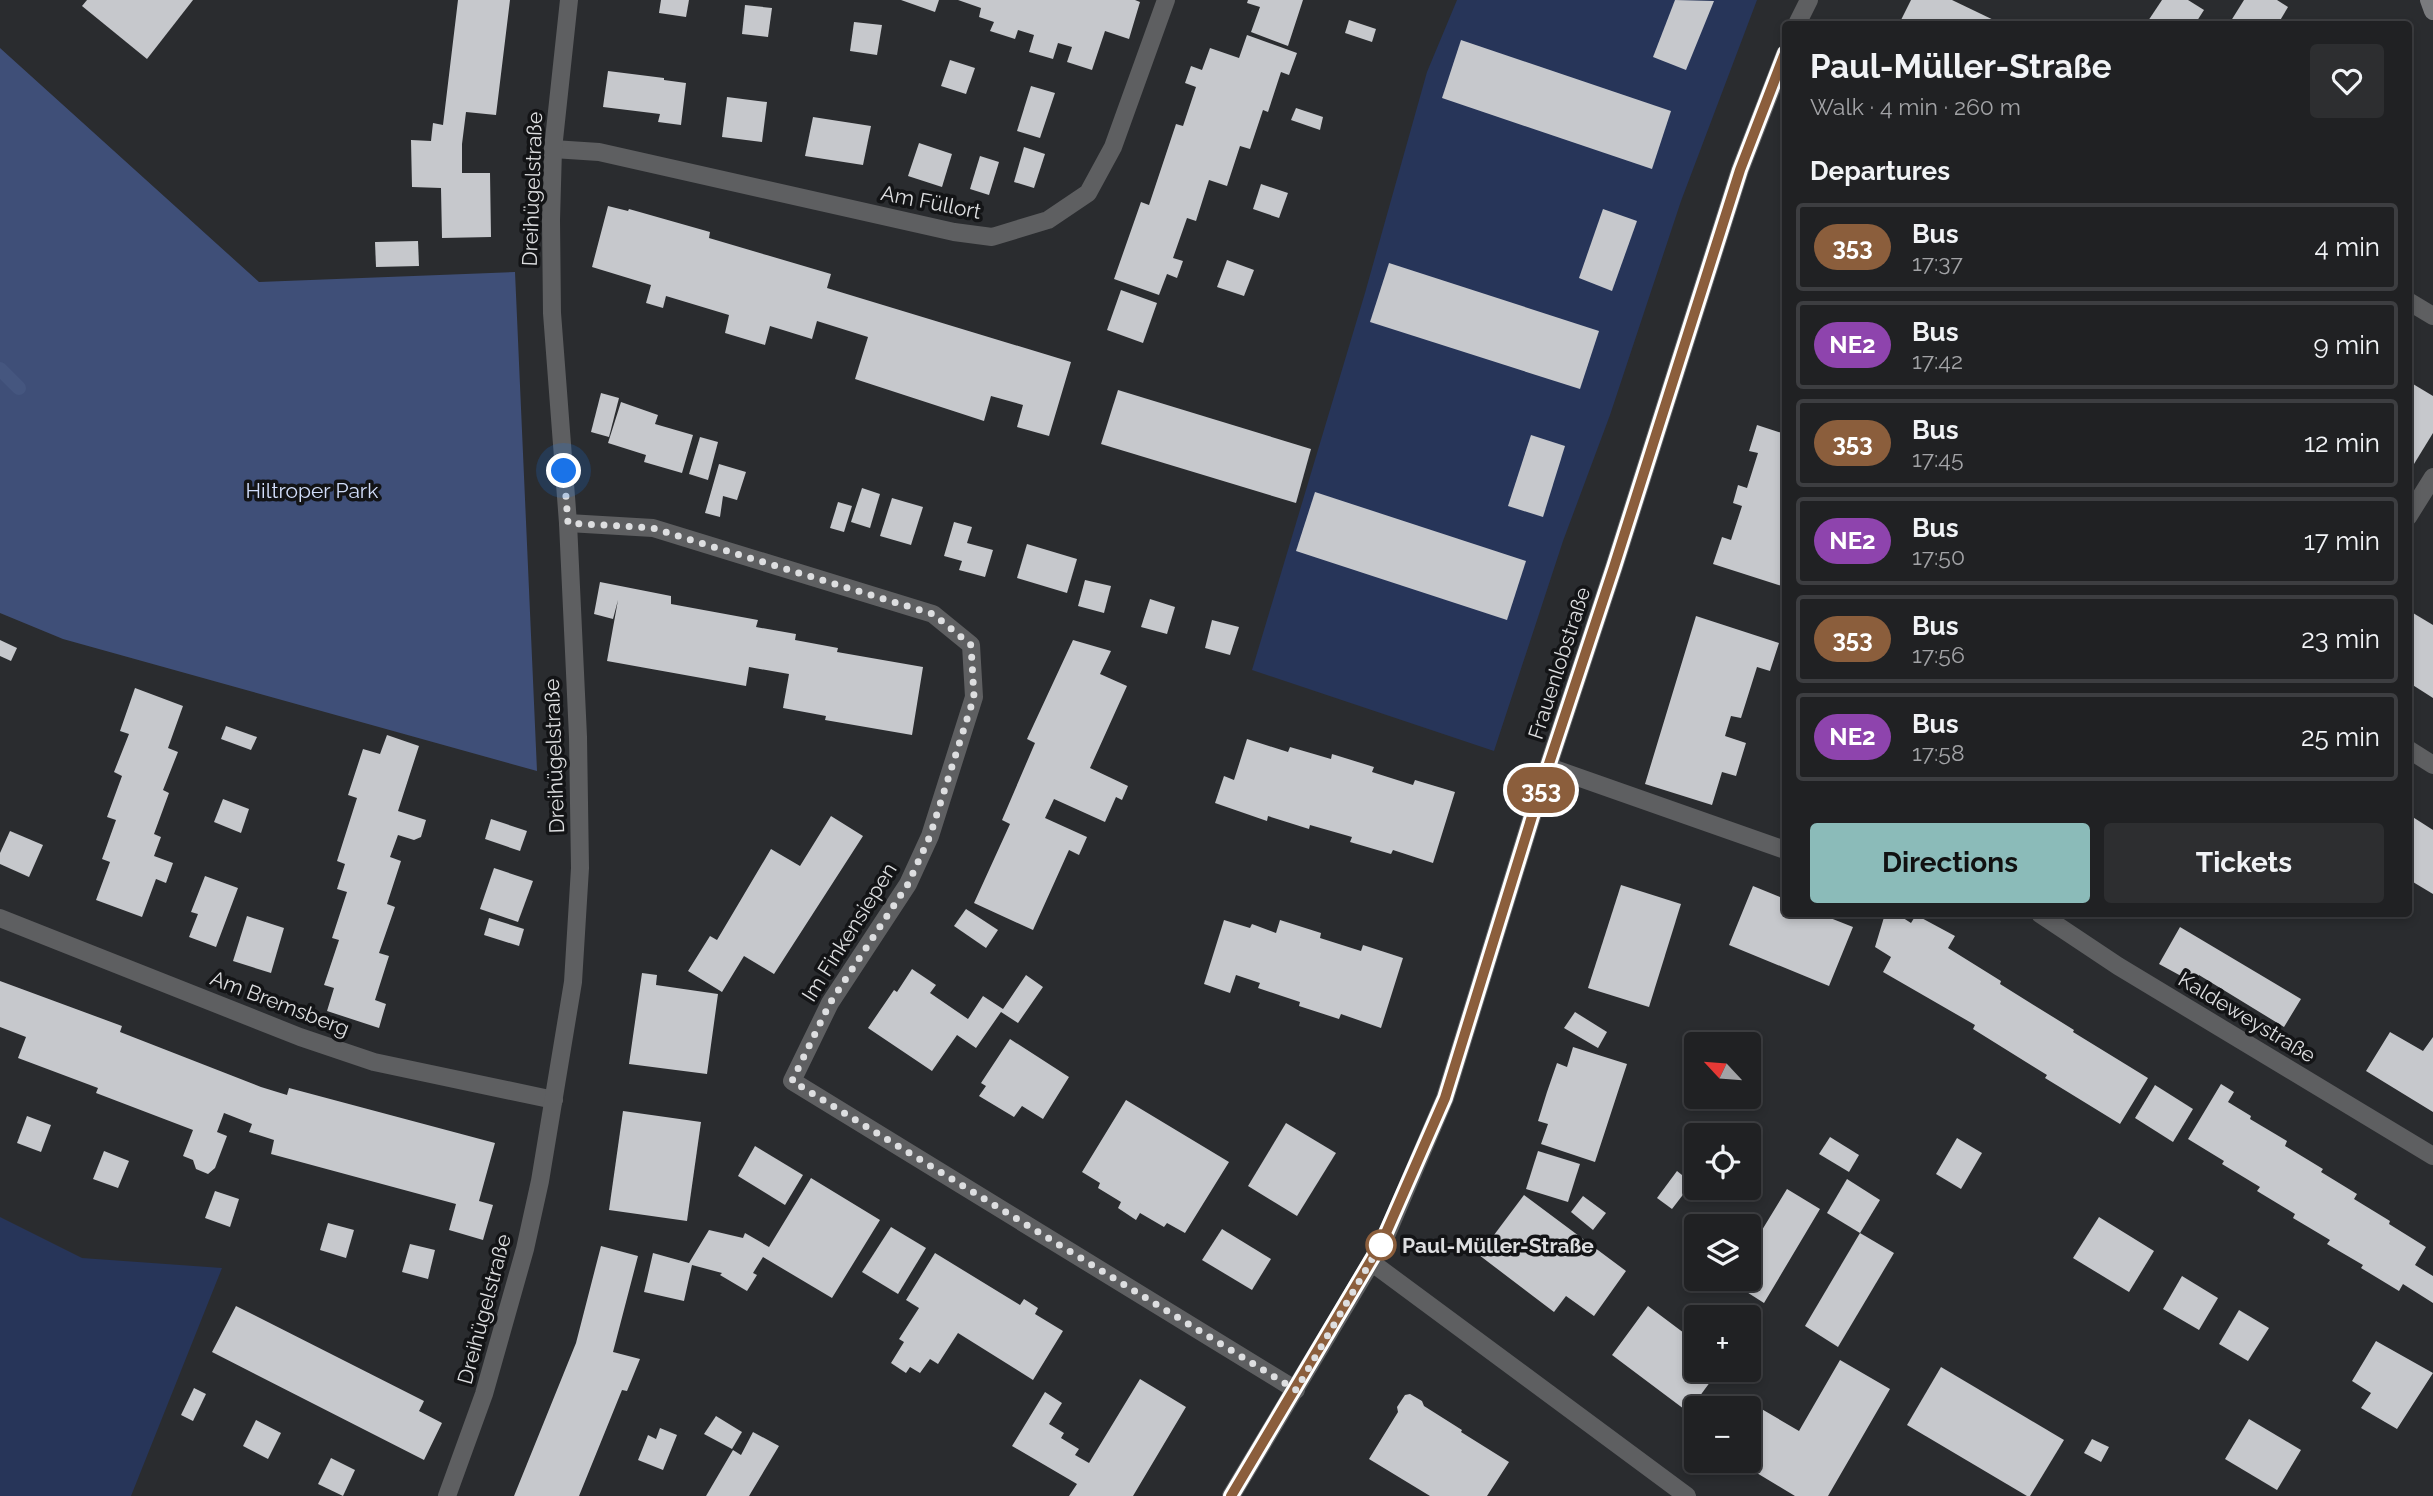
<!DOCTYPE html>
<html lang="en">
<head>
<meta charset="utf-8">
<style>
  :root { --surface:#202123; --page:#2d2e30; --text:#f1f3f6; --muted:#a2a3a6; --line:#3d3e41; --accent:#8bbbb9 }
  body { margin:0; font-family:Raleway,sans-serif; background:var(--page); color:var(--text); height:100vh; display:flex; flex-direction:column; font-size:26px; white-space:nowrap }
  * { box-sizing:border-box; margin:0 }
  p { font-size:23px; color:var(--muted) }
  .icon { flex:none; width:38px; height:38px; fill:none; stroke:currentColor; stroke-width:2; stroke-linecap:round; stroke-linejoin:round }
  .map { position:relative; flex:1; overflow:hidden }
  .drawer { position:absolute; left:1782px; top:21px; width:630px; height:896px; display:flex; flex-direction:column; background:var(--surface); border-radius:7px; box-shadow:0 4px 10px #0003,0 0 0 2px var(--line) }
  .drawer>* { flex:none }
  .badge { padding:0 14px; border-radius:23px; font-size:24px; line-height:46px }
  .needle { width:46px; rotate:296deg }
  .fabs { position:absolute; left:1684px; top:1032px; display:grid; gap:14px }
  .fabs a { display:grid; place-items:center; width:77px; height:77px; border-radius:7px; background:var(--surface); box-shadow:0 4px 10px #0003,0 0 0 2px var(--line); font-size:35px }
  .you { position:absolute; width:35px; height:35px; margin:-18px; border:5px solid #fff; border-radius:50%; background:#1a73e8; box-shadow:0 0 0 10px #1a73e833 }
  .map>.badge { position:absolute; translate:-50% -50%; box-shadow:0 0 0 4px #fff }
  h2 { padding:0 28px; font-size:26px; line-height:63px }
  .round { display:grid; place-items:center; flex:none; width:74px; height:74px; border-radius:7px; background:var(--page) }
  .headline { display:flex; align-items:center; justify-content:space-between; height:119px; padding:0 28px }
  h1 { font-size:33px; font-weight:700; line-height:52px }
  .button { display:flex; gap:14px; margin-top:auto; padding:14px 28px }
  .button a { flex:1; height:80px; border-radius:7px; background:var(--accent); color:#111; font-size:28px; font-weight:700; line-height:80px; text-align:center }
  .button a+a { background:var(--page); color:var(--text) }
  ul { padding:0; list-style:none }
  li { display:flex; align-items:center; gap:21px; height:88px; margin:0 14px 10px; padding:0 14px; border:4px solid var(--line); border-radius:7px }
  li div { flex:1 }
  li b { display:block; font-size:26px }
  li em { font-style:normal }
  li .badge { min-width:77px; font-weight:700; text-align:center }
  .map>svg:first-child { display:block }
</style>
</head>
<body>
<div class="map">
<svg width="2433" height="1496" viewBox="0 0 2433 1496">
  <rect width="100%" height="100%" fill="#2a2c2f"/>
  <!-- green -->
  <g fill="#273559">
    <polygon points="1457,0 1757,0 1681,201 1610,415 1563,541 1494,751 1252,670 1365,293 1427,72"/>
    <polygon points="0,1217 82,1258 222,1268 131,1496 0,1496"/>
  </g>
  <!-- forest -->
  <polygon fill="#3f4f78" points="0,48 259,282 515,272 537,771 63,639 0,613"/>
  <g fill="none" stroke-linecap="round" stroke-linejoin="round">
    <!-- stream -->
    <polyline stroke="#45567f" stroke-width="14" points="0,369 19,388"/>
  </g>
  <!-- building -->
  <g fill="#c6c8cc">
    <polygon points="87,0 193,0 147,59 82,6"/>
    <polygon points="458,0 510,0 496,115 466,112 462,144 462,173 490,173 491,237 442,238 441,188 412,187 411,140 431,141 433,123 443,125"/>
    <polygon points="661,0 689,0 686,17 659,13"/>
    <polygon points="901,0 939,0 935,12"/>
    <polygon points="958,0 1135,0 1140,2 1129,39 1105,31 1092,70 1067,62 1072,47 1058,43 1053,59 1029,52 1034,35 1018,30 1015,39 990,31 994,22 979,17 981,8"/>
    <polygon points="1248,0 1303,0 1288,46 1251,32 1260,7 1247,3"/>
    <polygon points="1675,0 1714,1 1686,70 1653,57"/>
    <polygon points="1911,0 1952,0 2002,24 1899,24"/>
    <polygon points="2162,0 2188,0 2204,10 2195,24 2146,24"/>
    <polygon points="2244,0 2277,0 2288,7 2278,24 2229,24"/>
    <polygon points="745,5 772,8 768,37 742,34"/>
    <polygon points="1349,20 1376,29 1372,42 1345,33"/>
    <polygon points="854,22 882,25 877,55 850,51"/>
    <polygon points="1247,35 1297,53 1289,75 1281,72 1268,112 1263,110 1250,149 1240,146 1227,186 1209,180 1196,221 1187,218 1173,258 1183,261 1177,278 1167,274 1159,295 1114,279 1141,202 1149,205 1176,124 1183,126 1196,87 1185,83 1191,66 1202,70 1210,48 1239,58"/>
    <polygon points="1461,40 1671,111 1652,169 1442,98"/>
    <polygon points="950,60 975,68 966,94 941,86"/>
    <polygon points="608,71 664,78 664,80 686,83 681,125 658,122 660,114 603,107"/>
    <polygon points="1031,86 1055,93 1040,138 1017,131"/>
    <polygon points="727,97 767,102 762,142 722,137"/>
    <polygon points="1296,108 1323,117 1320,130 1291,120"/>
    <polygon points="813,117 871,126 863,165 805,156"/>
    <polygon points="919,143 952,154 942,187 908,176"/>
    <polygon points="1024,147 1045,154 1034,188 1014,182"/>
    <polygon points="980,156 999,162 989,195 970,189"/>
    <polygon points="1261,184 1288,193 1279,218 1253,209"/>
    <polygon points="608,206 628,211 629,209 710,232 709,238 831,274 827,288 1071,362 1049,436 1017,427 1023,405 991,396 984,421 855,379 868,337 817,321 812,339 770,326 765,345 725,333 729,315 666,296 663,308 646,303 651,285 592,267"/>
    <polygon points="1603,209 1637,221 1612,291 1579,278"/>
    <polygon points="418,241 419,266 376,267 375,242"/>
    <polygon points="1227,260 1254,270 1244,296 1217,287"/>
    <polygon points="1389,263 1599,331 1580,389 1370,322"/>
    <polygon points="1121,290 1157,303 1143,343 1107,330"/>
    <polygon points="2408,381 2433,396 2433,433 2414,464 2408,460"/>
    <polygon points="1118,390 1311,449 1296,503 1101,444"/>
    <polygon points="601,393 619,398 609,437 591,432"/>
    <polygon points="621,402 658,415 655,424 693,435 682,473 644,462 646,455 608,443"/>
    <polygon points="1757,425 1785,434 1785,587 1713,564 1722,537 1731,540 1742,506 1733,503 1738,485 1747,488 1758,453 1749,451"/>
    <polygon points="1531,435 1565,446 1543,517 1508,506"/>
    <polygon points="700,437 718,442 708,480 689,474"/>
    <polygon points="719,464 746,472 737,500 723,496 720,517 705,513"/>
    <polygon points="862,488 880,494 870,528 851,522"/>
    <polygon points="1315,492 1526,561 1507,620 1296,551"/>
    <polygon points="892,498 923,507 911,545 880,536"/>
    <polygon points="838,502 852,506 844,532 830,528"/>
    <polygon points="954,522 972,527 967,543 993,550 985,577 959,570 962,561 944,556"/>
    <polygon points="1027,544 1077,559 1067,593 1017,578"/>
    <polygon points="1085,580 1111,586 1104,613 1078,606"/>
    <polygon points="600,582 671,596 671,604 758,620 756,627 796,634 795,640 838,648 837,652 923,667 912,735 825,720 826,716 783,708 789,674 749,667 746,686 607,661 618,600 613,619 594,614"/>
    <polygon points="1150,599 1175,607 1167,634 1141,627"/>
    <polygon points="2408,610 2433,625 2433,698 2408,682"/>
    <polygon points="1696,616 1779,643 1770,671 1757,667 1741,718 1731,716 1725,736 1746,743 1736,776 1722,772 1712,805 1645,784"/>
    <polygon points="1212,620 1239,627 1230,655 1205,648"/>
    <polygon points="0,640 17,648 11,661 0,656"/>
    <polygon points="1073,640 1111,651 1100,674 1127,686 1090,768 1128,786 1122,800 1116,797 1105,822 1054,799 1045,818 1087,837 1079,855 1069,850 1033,930 974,903 1010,824 1002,820 1035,743 1027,739"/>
    <polygon points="135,688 183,706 168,748 178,752 163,790 169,793 154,834 161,837 154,856 173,863 166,883 156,879 142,917 96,900 110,862 102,859 116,820 107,817 122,776 114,772 129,734 120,731"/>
    <polygon points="226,726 257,737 251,750 221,739"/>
    <polygon points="387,735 419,746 398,811 426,820 421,837 414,840 398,835 390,857 401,861 387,904 395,907 379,953 389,956 375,1000 386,1004 379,1028 327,1011 334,988 324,985 339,940 332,938 347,892 337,889 345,864 337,861 357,798 348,795 363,749 380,754"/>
    <polygon points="1247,739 1288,752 1290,747 1331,759 1332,754 1374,767 1372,772 1413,785 1415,780 1455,792 1433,863 1393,850 1391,854 1350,842 1352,837 1310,825 1309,829 1268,816 1267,821 1215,803 1224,776 1234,780"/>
    <polygon points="223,799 249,809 241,833 214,822"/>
    <polygon points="2408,814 2433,830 2433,894 2408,879"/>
    <polygon points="831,816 863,836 774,974 744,956 722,992 688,971 710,936 717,940 771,849 800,866"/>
    <polygon points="491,819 527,831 520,851 485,839"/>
    <polygon points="10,831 43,845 29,877 0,864 0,853"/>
    <polygon points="494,868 533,881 518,922 480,909"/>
    <polygon points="205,876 238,888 216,947 189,937 198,914 191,912"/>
    <polygon points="1621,885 1681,904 1649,1007 1588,988"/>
    <polygon points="1753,886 1785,899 1785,914 1820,914 1853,927 1829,986 1729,945"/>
    <polygon points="966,909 998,930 986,948 954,926"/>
    <polygon points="1885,914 1897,914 1911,923 1916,915 1955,936 1948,948 2001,981 2000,984 2074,1030 2073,1032 2148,1078 2120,1124 2045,1078 2047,1075 1973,1029 1975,1025 1883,972 1891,957 1875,947"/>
    <polygon points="247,916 284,928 271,973 233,961"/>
    <polygon points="489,918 524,929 519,946 484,935"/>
    <polygon points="1224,920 1250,928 1252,924 1276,933 1280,920 1321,933 1320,938 1361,951 1363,945 1403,958 1381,1028 1341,1014 1339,1019 1299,1006 1300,1002 1258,988 1260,983 1236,975 1230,993 1204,984"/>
    <polygon points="2180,927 2301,999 2284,1027 2199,975 2194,983 2159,964"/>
    <polygon points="912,969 936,985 930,993 968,1019 983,996 1003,1009 1026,975 1043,987 1018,1023 1001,1012 976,1048 957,1035 932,1071 868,1028 894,990 897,992"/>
    <polygon points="642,973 657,975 656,985 718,994 707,1074 629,1064"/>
    <polygon points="0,981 122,1026 120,1032 261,1087 287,1095 289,1088 495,1143 479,1201 493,1205 483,1240 449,1230 456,1204 271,1154 274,1140 249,1132 252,1124 224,1113 217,1132 227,1136 215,1168 208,1174 196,1169 193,1160 183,1156 193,1130 96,1093 98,1088 18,1058 26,1037 0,1027"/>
    <polygon points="1575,1012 1607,1032 1598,1048 1564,1028"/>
    <polygon points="2390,1032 2423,1051 2433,1037 2433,1112 2366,1071"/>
    <polygon points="1010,1039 1069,1077 1043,1119 1022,1106 1014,1117 979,1096 986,1086 981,1083"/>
    <polygon points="1573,1047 1627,1064 1595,1162 1541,1144 1548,1124 1538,1121 1547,1092 1557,1063 1567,1067"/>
    <polygon points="2221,1084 2234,1092 2228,1102 2251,1116 2250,1119 2287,1141 2285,1146 2323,1169 2321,1172 2357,1194 2354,1199 2390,1221 2389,1224 2426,1247 2415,1265 2433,1276 2433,1303 2403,1284 2399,1291 2361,1268 2363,1265 2327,1244 2330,1240 2293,1218 2295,1214 2257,1191 2260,1187 2222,1164 2224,1161 2188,1139"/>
    <polygon points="2155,1085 2193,1109 2173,1142 2135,1118"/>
    <polygon points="1126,1100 1229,1162 1185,1233 1167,1223 1164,1227 1140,1213 1136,1220 1118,1208 1121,1202 1098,1188 1100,1183 1082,1172"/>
    <polygon points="623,1111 701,1122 687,1221 609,1210"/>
    <polygon points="27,1116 51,1125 41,1152 17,1143"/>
    <polygon points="1286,1123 1336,1153 1297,1216 1248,1186"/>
    <polygon points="1830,1137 1859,1155 1849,1172 1819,1154"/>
    <polygon points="1957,1138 1982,1153 1961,1189 1936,1174"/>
    <polygon points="755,1146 803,1175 785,1205 738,1176"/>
    <polygon points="104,1151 129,1161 118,1188 93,1179"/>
    <polygon points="1538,1151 1580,1164 1568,1202 1526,1189"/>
    <polygon points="1677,1171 1692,1183 1672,1209 1657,1198"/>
    <polygon points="811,1178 880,1220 832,1298 763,1257 753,1273 757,1275 747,1291 720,1275 722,1273 692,1265 684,1301 644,1292 653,1253 689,1263 709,1230 743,1238 745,1233 769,1247"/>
    <polygon points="1847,1179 1880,1200 1860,1233 1827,1213"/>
    <polygon points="1787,1189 1820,1209 1764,1303 1731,1282 1733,1279 1748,1279 1748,1253"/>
    <polygon points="215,1191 239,1199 230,1227 205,1218"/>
    <polygon points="1524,1195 1626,1271 1594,1316 1566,1296 1554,1312 1479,1255"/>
    <polygon points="1583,1196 1606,1213 1593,1230 1571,1212"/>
    <polygon points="2099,1217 2154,1251 2129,1292 2073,1258"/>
    <polygon points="328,1223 354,1230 346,1258 320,1250"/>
    <polygon points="891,1227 926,1248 898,1294 862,1272"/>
    <polygon points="1222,1229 1271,1259 1252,1290 1202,1260"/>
    <polygon points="1860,1233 1894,1253 1838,1347 1805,1326"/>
    <polygon points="410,1244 435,1250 428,1279 402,1272"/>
    <polygon points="601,1246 638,1256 613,1352 640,1359 627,1391 622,1390 579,1496 514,1496 576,1343"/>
    <polygon points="935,1253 1020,1305 1024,1299 1038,1308 1035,1314 1063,1331 1033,1380 958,1333 938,1364 930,1359 920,1373 910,1367 906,1373 891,1363 904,1342 899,1339 919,1308 906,1300"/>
    <polygon points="2182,1276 2218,1298 2199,1330 2163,1309"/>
    <polygon points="236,1306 424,1401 419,1411 442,1423 424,1460 212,1352"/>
    <polygon points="1648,1306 1696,1342 1696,1370 1719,1370 1688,1412 1612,1355"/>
    <polygon points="2239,1310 2269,1328 2248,1361 2219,1344"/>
    <polygon points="2376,1341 2433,1373 2397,1429 2361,1408 2371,1393 2352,1381"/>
    <polygon points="1840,1360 1890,1389 1828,1496 1795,1496 1737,1461 1748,1461 1748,1409 1734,1409 1741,1397 1799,1431"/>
    <polygon points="1941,1367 2064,1440 2030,1496 2027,1496 1907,1425"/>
    <polygon points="1140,1379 1186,1407 1133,1496 1069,1496 1077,1484 1012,1446 1045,1392 1062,1403 1049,1424 1064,1433 1061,1438 1079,1449 1075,1455 1089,1463"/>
    <polygon points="194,1388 206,1394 193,1421 181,1415"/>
    <polygon points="1410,1394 1422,1401 1424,1406 1462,1430 1461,1432 1509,1462 1487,1496 1430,1496 1369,1459 1398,1412 1397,1407 1405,1395"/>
    <polygon points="716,1416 742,1432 732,1449 704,1434"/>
    <polygon points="2249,1419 2301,1450 2277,1490 2225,1459"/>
    <polygon points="256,1420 281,1433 268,1459 243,1446"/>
    <polygon points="660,1428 677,1435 663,1470 638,1460 648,1435 656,1439"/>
    <polygon points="753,1432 779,1446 749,1496 706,1496 733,1450 741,1455"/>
    <polygon points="2092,1439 2109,1447 2101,1462 2084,1453"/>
    <polygon points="331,1458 355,1470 343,1496 318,1484"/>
  </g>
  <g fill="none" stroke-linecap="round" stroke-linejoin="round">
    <!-- street -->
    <g stroke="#5e5f61" stroke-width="18">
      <polyline points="1797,24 1809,0"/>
      <polyline points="553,149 599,152 954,232 992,237 1048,220 1088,193 1113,147 1166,0"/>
      <polyline points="2408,301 2433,316"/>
      <polyline points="2408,517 2433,477"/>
      <polyline points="568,523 653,528 933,614 971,645 974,697 930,836 908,884 830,1003 792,1081 1296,1390"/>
      <polyline points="2408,749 2433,765"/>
      <polyline points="1549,767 1785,850"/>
      <polyline points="2040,914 2118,966 2433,1156"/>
      <polyline points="0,918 300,1037 374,1062 554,1100"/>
      <polyline points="1371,1262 1687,1496"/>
      <polyline points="447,1496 484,1394 525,1249 540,1181 573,982 580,868 578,737 568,523 552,313 551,220 553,149 569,0"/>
      <polyline points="1231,1496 1383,1243 1445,1098 1538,797 1614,567 1740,170 1785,54"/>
    </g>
    <!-- secondary -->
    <polyline stroke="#7a7b7e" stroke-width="18" points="2429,0 2433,11"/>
  </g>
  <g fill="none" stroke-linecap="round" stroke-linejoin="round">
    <!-- line casing -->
    <g stroke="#fff" stroke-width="16">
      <polyline id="line" points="1231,1496 1382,1242 1445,1098 1538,797 1614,567 1740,170 1785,53"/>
    </g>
    <!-- line -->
    <use href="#line" stroke="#8b5e3c" stroke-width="10"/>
    <!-- walk -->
    <polyline stroke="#dddee0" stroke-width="7" stroke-dasharray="0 12.6" points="564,471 568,523 653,528 678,536 933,614 971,645 974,697 930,836 908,884 830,1003 792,1081 1296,1390 1382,1242 1381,1245"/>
  </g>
  <!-- markers -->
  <circle fill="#fff" stroke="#8b5e3c" stroke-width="3.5" cx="1381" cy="1245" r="14"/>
  <g text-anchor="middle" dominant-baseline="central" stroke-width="7" stroke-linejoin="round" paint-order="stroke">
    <!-- street labels -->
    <g font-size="21" fill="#dddee0" stroke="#131416">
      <text transform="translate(532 189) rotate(-88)">Dreihügelstraße</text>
      <text transform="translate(931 202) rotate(11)">Am Füllort</text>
      <text transform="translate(1559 663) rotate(-72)">Frauenlobstraße</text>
      <text transform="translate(554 756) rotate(-92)">Dreihügelstraße</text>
      <text transform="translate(849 932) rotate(-58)">Im Finkensiepen</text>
      <text transform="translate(280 1003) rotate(21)">Am Bremsberg</text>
      <text transform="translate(2247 1017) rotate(31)">Kaldeweystraße</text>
      <text transform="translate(484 1309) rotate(-75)">Dreihügelstraße</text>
    </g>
    <!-- park labels -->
    <g font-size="21" fill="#d2defa" stroke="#131416">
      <text x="312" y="490">Hiltroper Park</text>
    </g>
    <!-- stop labels -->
    <g font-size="21" font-weight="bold" fill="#dddee0" stroke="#131416" text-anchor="start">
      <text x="1402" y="1245">Paul-Müller-Straße</text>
    </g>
  </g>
</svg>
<div class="fabs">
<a><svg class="needle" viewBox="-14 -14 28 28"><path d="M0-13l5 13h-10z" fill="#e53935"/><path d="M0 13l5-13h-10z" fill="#a2a3a6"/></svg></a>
<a><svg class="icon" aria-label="locate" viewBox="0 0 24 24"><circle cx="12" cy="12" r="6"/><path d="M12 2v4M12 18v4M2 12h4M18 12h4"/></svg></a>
<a><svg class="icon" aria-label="layers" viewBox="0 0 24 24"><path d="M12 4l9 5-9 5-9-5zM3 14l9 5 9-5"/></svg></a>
<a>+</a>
<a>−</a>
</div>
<div class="you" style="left:564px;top:471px"></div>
<b class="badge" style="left:1541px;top:790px;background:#8b5e3c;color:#fff">353</b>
<section class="drawer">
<div class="headline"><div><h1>Paul-Müller-Straße</h1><p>Walk · 4 min · 260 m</p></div><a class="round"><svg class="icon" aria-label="heart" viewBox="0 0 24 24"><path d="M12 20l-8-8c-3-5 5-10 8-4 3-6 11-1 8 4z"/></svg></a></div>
<h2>Departures</h2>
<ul>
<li><span class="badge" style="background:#8b5e3c;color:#fff">353</span><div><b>Bus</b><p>17:37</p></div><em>4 min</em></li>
<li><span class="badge" style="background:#8e44ad;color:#fff">NE2</span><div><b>Bus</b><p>17:42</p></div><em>9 min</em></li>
<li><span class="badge" style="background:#8b5e3c;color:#fff">353</span><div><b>Bus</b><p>17:45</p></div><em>12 min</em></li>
<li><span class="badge" style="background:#8e44ad;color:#fff">NE2</span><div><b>Bus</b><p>17:50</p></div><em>17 min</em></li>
<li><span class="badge" style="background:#8b5e3c;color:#fff">353</span><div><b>Bus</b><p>17:56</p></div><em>23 min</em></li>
<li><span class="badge" style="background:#8e44ad;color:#fff">NE2</span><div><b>Bus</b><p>17:58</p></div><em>25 min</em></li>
</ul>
<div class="button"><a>Directions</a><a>Tickets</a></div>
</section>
</div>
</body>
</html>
